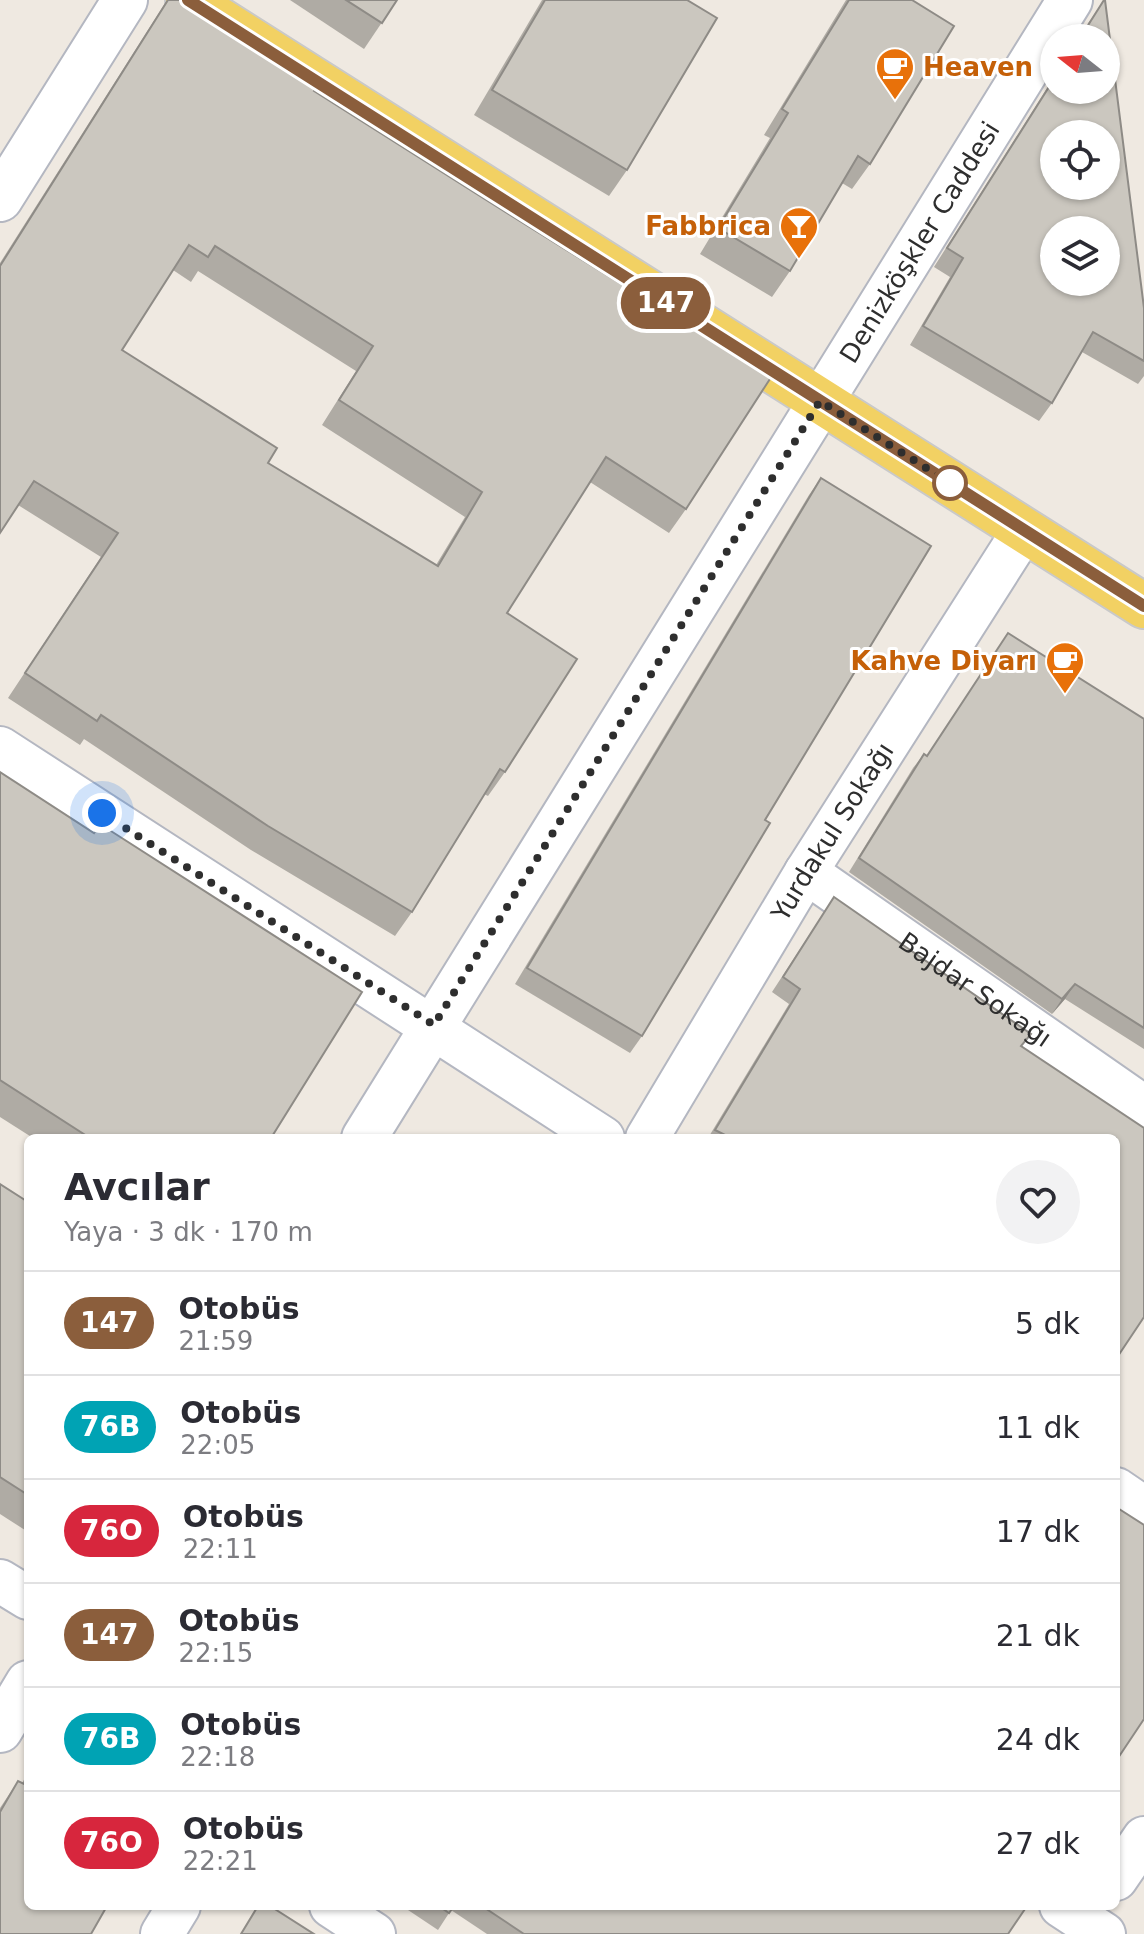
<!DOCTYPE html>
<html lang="tr">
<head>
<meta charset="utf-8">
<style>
  :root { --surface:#fff; --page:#f2f2f3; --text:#2b2b33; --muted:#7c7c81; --line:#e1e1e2 }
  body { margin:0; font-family:"DejaVu Sans",sans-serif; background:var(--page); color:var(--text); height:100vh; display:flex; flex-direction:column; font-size:30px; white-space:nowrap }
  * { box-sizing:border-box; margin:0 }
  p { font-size:26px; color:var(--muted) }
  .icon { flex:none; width:44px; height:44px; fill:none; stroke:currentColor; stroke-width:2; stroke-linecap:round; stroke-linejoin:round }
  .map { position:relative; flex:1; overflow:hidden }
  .side { position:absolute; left:24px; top:1134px; width:1096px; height:776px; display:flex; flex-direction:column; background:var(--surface); border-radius:12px; box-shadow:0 2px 6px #0004 }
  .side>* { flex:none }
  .badge { padding:0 16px; border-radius:26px; font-size:28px; line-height:52px }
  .needle { width:52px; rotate:287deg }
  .fabs { position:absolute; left:1040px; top:24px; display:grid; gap:16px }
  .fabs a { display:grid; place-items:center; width:80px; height:80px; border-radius:50%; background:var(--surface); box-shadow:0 2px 6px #0004; font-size:40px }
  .you { position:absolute; width:40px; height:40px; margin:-20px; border:6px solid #fff; border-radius:50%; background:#1a73e8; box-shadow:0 0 0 12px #1a73e833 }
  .map>.badge { position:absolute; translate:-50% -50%; box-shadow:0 0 0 4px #fff }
  .round { display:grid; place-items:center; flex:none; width:84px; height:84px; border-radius:42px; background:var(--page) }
  .head { display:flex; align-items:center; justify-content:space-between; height:136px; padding:0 40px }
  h1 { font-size:38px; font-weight:600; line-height:60px }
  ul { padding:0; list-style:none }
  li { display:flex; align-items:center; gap:24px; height:104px; padding:0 40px; border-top:2px solid var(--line) }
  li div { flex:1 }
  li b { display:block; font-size:30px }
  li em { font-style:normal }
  li .badge { min-width:88px; font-weight:700; text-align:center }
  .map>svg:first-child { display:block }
</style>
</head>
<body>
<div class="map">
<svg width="1144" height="1934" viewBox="0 0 1144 1934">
  <rect width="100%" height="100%" fill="#efe9e1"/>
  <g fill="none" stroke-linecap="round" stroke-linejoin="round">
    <!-- minor casing -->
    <g stroke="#b4b7c1" stroke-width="46">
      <g id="minor">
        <polyline points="0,748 603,1138"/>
        <path id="s1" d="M806 872 1144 1107"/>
        <path id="s2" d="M647 1138 806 872 1024 530"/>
        <polyline points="1116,1489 1144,1508"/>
        <polyline points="0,1581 28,1598"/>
        <polyline points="1116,1879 1144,1838"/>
        <polyline points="331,1906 374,1934"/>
        <polyline points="1061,1906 1104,1934"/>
        <polyline points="162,1934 179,1906"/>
      </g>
    </g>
    <!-- tertiary casing -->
    <g stroke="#b4b7c1" stroke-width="48">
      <g id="tertiary">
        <polyline points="0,199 125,0"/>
        <path id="s3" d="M364 1138 1070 0"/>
        <polyline points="0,1730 28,1683"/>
      </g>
    </g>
    <!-- primary casing -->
    <g stroke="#c9c9c9" stroke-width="48">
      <polyline id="primary" points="188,0 1144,606"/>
    </g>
    <!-- minor -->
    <use href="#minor" stroke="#fff" stroke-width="42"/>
    <!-- tertiary -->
    <use href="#tertiary" stroke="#fff" stroke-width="44"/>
    <!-- primary -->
    <use href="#primary" stroke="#f2d163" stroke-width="44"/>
  </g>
  <!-- wall -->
  <g fill="#afaba4" fill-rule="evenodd">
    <path d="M167 0 314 91 686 509 669 533 590 482 507 613 505 772 488 796 484 794 412 912 395 936 251 850 84 739 80 745 8 698 101 557 18 505 0 533V263ZM173 270 191 282 198 271 356 371 322 425 465 517 436 565 268 463 122 350Z"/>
    <polygon points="290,0 397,0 364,49"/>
    <polygon points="542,0 687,0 627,170 609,196 474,115"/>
    <polygon points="846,0 912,0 870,164 852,189 842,183 790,271 772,297 700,254 770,138 764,135"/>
    <polygon points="1104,0 1144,361 1144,376 1138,384 1082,352 1052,403 1039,421 910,345 950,277 934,267 1054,77 1054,90 1106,38 1078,38"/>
    <polygon points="821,478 765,820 642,1036 630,1053 515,984 809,495"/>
    <polygon points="1008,633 1144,719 1144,1049 1065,999 1052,1014 849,872 913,768 924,754 927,756"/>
    <polygon points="0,772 271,1138 33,1138 0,1117"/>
    <polygon points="834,897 1022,1047 1116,1138 708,1138 789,1004 772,992"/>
    <polygon points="0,1184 28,1202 28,1532 0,1514"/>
    <polygon points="28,1773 28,1906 0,1934 0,1808 18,1781 22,1783"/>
    <polygon points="402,1906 1027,1906 1008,1934 487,1934 451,1910 438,1930"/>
  </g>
  <!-- shaded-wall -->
  <polygon fill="#8e8b86" points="1075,984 1065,999 1052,1014 1062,999"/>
  <!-- building -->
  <g fill="#cbc7bf" stroke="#8e8b86" stroke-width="2" fill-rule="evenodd">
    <path d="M168 0H189L318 83 314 91 472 191 650 302 657 292 777 368 686 509 606 457 507 613 577 659 505 772 500 769 412 912 268 826 101 715 97 721 25 673 118 533 34 481 0 533V266ZM189 245 208 257 215 246 373 346 339 400 482 492 438 566 268 463 277 448 122 350Z"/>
    <polygon points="346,0 397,0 382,23"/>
    <polygon points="545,0 687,0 717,18 627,170 492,90"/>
    <polygon points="849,0 912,0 954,26 870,164 858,156 790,271 718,228 788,113 782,109"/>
    <path d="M1104 0H1105L1144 308V361L1093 332 1052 403 923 326 963 258 947 248 1054 79V90H1106V38H1080ZM1054 134H1106V186H1054ZM1054 230H1106V282H1054Z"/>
    <polygon points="821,478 931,546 765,820 770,823 642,1036 527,968"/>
    <polygon points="1008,633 1144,719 1144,1028 1075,984 1062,999 859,858 924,754 927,756"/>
    <polygon points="0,772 94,833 100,824 362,992 271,1138 90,1138 0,1080"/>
    <polygon points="834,897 1031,1034 1021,1046 1144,1128 1144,1317 1116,1359 1116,1138 731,1138 715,1130 800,989 783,977"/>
    <polygon points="0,1184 28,1202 28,1495 0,1477"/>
    <polygon points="1116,1507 1144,1525 1144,1719 1116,1761"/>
    <polygon points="28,1777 28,1906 107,1906 91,1934 0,1934 0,1812 18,1781 24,1784"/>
    <polygon points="258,1906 270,1906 314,1934 241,1934"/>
    <polygon points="439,1906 454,1906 449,1913"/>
    <polygon points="482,1906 1027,1906 1008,1934 524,1934"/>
  </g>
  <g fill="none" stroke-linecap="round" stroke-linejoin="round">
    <!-- line casing -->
    <g stroke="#fff" stroke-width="18">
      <polyline id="line" points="188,0 1144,606"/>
    </g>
    <!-- line -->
    <use href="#line" stroke="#8b5e3c" stroke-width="12"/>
    <!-- walk -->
    <polyline stroke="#2e2e2e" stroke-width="8" stroke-dasharray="0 14.4" points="102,813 434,1025 820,401 950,483"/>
  </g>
  <!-- icons -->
  <defs>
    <g id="cafe-pin" transform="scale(2)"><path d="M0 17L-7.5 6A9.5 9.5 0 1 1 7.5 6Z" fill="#e8710a" stroke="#fff"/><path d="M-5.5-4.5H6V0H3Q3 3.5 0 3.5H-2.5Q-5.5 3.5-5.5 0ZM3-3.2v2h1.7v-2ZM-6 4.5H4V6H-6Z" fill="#fff"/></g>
    <g id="bar-pin" transform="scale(2)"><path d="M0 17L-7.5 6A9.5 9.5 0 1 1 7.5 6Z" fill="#e8710a" stroke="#fff"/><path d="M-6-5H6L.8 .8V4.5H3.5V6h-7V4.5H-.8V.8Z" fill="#fff"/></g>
  </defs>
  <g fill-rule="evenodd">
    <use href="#cafe-pin" x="895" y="67"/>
    <use href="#bar-pin" x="799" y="226"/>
    <use href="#cafe-pin" x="1065" y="661"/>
  </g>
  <!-- markers -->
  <circle fill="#fff" stroke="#8b5e3c" stroke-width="4" cx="950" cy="483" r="16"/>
  <g text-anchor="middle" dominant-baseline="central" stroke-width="6" stroke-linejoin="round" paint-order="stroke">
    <!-- food labels -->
    <g font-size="26" font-weight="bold" fill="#c56008" stroke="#fff" text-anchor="end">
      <text x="923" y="67" text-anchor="start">Heaven</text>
      <text x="771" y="226">Fabbrica</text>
      <text x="1037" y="661">Kahve Diyarı</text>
    </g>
    <!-- street labels -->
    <g font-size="26" fill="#2e2e2e" stroke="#fff">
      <text stroke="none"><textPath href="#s3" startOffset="1054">Denizköşkler Caddesi</textPath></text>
      <text stroke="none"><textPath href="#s2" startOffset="358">Yurdakul Sokağı</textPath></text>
      <text stroke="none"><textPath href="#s1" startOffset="206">Bajdar Sokağı</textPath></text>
    </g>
  </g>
</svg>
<div class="fabs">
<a><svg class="needle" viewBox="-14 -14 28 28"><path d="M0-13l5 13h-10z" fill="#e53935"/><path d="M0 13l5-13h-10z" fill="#7c7c81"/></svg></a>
<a><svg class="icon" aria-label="locate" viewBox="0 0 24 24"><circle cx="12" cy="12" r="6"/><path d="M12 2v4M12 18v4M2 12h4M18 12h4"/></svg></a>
<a><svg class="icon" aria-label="layers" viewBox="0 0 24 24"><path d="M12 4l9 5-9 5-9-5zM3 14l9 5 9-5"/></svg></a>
</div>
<div class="you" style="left:102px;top:813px"></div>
<b class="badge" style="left:666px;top:303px;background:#8b5e3c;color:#fff">147</b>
<section class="side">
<div class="head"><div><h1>Avcılar</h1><p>Yaya · 3 dk · 170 m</p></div><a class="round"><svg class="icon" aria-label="heart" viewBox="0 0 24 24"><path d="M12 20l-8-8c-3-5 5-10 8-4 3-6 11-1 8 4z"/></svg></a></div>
<ul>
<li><span class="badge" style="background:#8b5e3c;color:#fff">147</span><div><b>Otobüs</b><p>21:59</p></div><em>5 dk</em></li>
<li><span class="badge" style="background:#00a3b4;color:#fff">76B</span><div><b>Otobüs</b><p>22:05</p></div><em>11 dk</em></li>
<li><span class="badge" style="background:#d7263d;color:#fff">76O</span><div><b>Otobüs</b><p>22:11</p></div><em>17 dk</em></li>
<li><span class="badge" style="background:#8b5e3c;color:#fff">147</span><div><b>Otobüs</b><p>22:15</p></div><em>21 dk</em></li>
<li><span class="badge" style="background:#00a3b4;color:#fff">76B</span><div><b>Otobüs</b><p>22:18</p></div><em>24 dk</em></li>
<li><span class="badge" style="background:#d7263d;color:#fff">76O</span><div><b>Otobüs</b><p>22:21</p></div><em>27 dk</em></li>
</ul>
</section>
</div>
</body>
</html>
